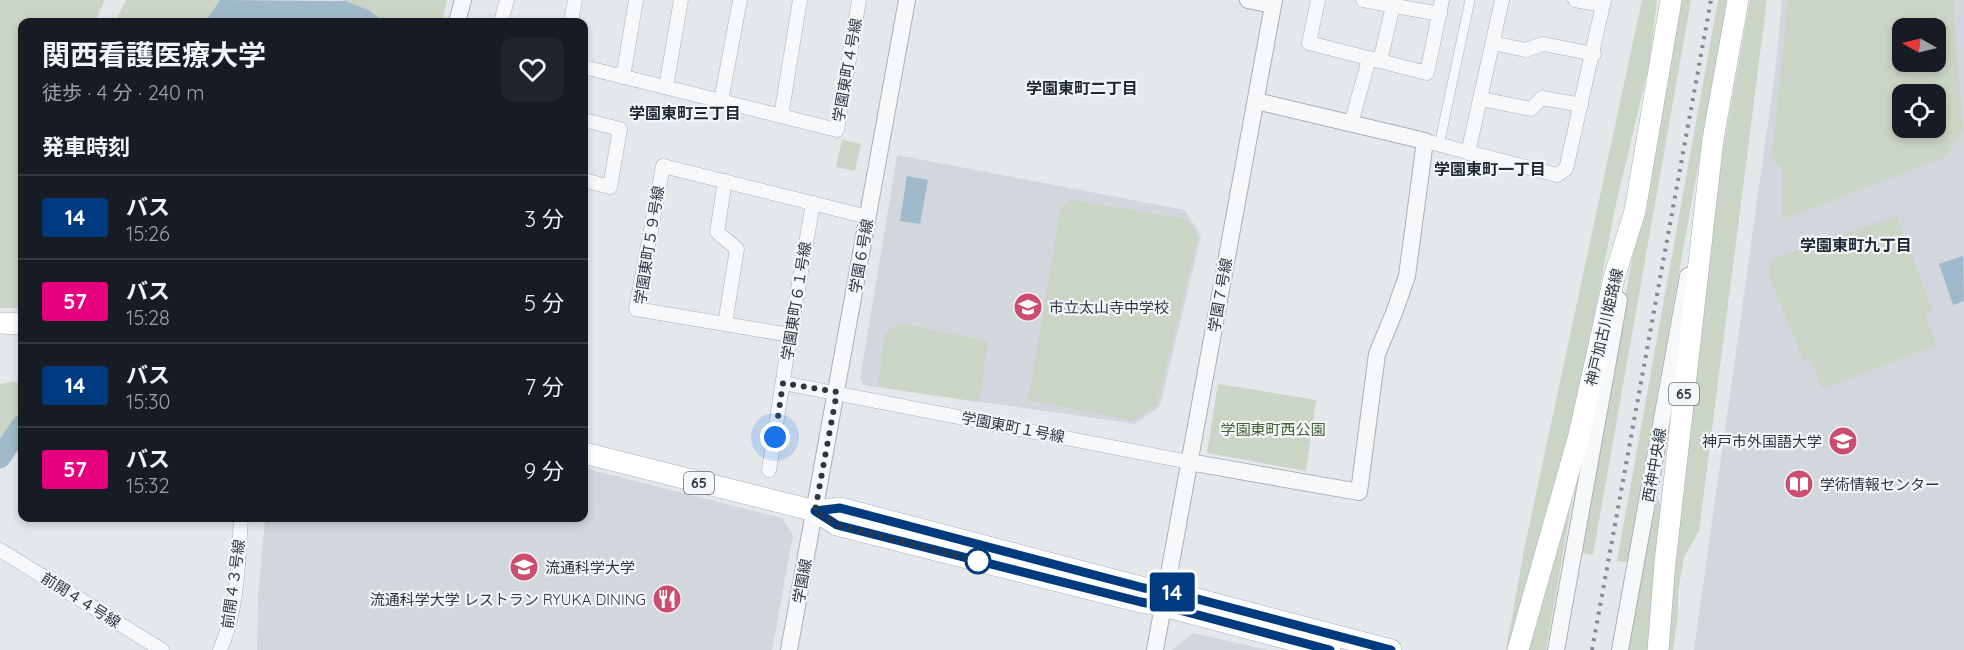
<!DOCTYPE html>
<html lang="ja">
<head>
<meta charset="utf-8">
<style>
  :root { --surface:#171b24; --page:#20242c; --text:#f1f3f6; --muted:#9ea1a6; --line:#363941 }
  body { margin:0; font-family:Quicksand,"Noto Sans JP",sans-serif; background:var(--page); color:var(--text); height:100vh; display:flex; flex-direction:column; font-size:22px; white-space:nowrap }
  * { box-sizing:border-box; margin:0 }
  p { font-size:20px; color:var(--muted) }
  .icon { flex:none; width:33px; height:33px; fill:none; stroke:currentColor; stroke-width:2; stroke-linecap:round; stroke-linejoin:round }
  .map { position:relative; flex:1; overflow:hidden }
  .panel { position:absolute; left:18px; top:18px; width:570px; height:504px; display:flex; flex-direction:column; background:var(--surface); border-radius:12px; box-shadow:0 3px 9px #0003 }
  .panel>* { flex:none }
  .badge { padding:0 12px; border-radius:4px; font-size:21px; line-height:39px }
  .needle { width:39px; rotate:278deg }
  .fabs { position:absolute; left:1892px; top:18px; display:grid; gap:12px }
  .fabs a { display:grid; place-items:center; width:54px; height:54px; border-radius:12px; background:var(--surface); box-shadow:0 3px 9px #0003; font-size:30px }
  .you { position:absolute; width:30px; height:30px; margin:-15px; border:4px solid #fff; border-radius:50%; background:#1a73e8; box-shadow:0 0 0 9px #1a73e833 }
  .map>.badge { position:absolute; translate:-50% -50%; box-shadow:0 0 0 3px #fff }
  h2 { padding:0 24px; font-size:22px; line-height:54px }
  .round { display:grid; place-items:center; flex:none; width:63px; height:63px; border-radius:12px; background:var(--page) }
  .head { display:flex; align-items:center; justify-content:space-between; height:102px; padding:0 24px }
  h1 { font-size:28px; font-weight:700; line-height:45px }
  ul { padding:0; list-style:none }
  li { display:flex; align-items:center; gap:18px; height:84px; padding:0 24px; border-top:2px solid var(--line) }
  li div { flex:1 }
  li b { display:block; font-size:22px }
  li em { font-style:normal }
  li .badge { min-width:66px; font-weight:700; text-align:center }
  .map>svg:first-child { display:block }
</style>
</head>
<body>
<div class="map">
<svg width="1964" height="650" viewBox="0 0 1964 650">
  <rect width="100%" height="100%" fill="#e4e8eb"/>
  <!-- built -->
  <g fill="#d2d7dd" fill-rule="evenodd">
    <path d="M1782 0H1964V650H1694L1775 73ZM1902 28H1935V62H1902ZM1902 94H1935V128H1902Z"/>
    <polygon points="897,155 1185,210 1201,236 1160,406 1135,424 863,385 860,378"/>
    <polygon points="584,468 782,518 793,535 772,650 257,650 258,599 265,518 584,518"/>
    <polygon points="1193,633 1268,650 1172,650"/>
  </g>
  <!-- green -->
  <g fill="#cbd5c5" fill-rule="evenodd">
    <polygon points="0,0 105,0 95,22 22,22 22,308 0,308"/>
    <polygon points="126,0 220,0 205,22 115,22"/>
    <polygon points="335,0 447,0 442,22 379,22 378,17 346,1"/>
    <polygon points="1642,0 1657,0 1649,65 1616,204 1581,384 1512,650 1506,650 1524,550"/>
    <polygon points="1678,0 1691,0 1593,555 1580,553"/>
    <polygon points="1718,0 1728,0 1627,562 1617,561"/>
    <polygon points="1750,0 1767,0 1699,531 1684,557 1678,592 1678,615 1673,650 1664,650 1710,221"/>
    <path d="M1788 0H1953L1963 129 1946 157 1782 219 1783 171 1772 155ZM1902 28H1935V62H1902ZM1902 94H1935V128H1902Z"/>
    <polygon points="842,140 861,144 855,171 836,167"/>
    <polygon points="1071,200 1186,219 1198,236 1157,405 1132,421 1028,400 1061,208"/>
    <polygon points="1897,216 1933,312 1925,315 1936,345 1822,389 1811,359 1804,361 1768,273 1772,259"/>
    <polygon points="900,323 988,342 979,402 878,387 885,333"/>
    <polygon points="11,382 22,383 22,407 0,444 0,384"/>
    <polygon points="1218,384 1316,400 1306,471 1207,453"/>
    <polygon points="1576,478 1546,650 1524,650"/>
    <polygon points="1657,498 1664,510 1649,650 1627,650"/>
  </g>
  <!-- water -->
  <g fill="#a0b9ca">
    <polygon points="220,0 346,1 368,10 378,17 379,22 205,22"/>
    <polygon points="907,176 928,180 920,224 900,221"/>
    <polygon points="1963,256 1964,301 1953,305 1939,264"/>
  </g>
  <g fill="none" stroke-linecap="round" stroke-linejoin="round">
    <!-- river -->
    <polyline stroke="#a0b9ca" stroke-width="21" points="0,458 22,425"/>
    <!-- pedestrian casing -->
    <g stroke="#a9afb5" stroke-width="10">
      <polyline id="pedestrian" points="1439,145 1470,0"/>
    </g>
    <!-- minor casing -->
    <g stroke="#a9afb5" stroke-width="15">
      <g id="minor">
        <polyline points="1318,0 1309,43 1427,73 1442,0"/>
        <polyline points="1363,0 1440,14"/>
        <polyline points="1575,0 1603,5"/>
        <polyline points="501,22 507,0"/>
        <polyline points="571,22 575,0"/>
        <polyline points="1493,43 1525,50 1543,44 1594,54"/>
        <polyline points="1380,61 1393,6"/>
        <polyline points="584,67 837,130 859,0"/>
        <polyline points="623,77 636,0"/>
        <polyline points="666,87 681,0"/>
        <polyline points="1481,99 1531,109 1542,98 1581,105"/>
        <polyline points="721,101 740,0"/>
        <polyline points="781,116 800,0"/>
        <polyline points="584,120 620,129 610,187 584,180"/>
        <polyline points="1351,124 1369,59"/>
        <polyline points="1425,141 1557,175 1566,169 1604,0"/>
        <polyline points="1468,153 1502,0"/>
        <polyline points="725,324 737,249 717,232 725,181"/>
        <polyline points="790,335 636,309 663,166 868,217"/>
        <polyline points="783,383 1189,462"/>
        <polyline points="769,470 790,335 813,203"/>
        <polyline points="0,550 162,650"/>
        <path d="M220 650C238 609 238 562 241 518"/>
      </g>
    </g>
    <!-- tertiary casing -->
    <g stroke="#a9afb5" stroke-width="18">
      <g id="tertiary">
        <polyline points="1248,0 1273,5"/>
        <polyline points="457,22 463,0"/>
        <polyline points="1189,462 1359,492 1377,354 1394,313 1407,276 1425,141 1256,101"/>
        <polyline points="789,650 907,0"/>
        <polyline points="1155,650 1274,0"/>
        <polyline points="1556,650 1619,300"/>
        <polyline points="1620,650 1688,276"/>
      </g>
    </g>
    <!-- primary casing -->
    <g stroke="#a3adb7" stroke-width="22">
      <g id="primary">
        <polyline points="0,323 22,324"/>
        <polyline points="584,453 815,511 837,525 1141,602 1164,606 1330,650"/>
        <polyline points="815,511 840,508 1144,588 1166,591 1391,650"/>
        <polyline points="1518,650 1579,435 1614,278 1635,211 1671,0"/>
        <polyline points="1658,650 1665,563 1713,139 1738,0"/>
      </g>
    </g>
    <!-- pedestrian -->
    <use href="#pedestrian" stroke="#f6f8f9" stroke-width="9"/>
    <!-- minor -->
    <use href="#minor" stroke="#f6f8f9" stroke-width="14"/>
    <!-- tertiary -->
    <use href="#tertiary" stroke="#f6f8f9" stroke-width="16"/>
    <!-- primary -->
    <use href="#primary" stroke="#fff" stroke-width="21"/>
    <!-- rail -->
    <polyline stroke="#7d8995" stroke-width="4" stroke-dasharray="3 6" stroke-linecap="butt" points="1592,650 1711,0"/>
  </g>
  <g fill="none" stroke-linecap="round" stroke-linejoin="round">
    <!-- line casing -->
    <g stroke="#fff" stroke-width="14">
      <polyline id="line" points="1330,650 1164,606 1141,602 837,525 815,511 840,508 1144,588 1167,591 1391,650"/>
    </g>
    <!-- line -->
    <use href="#line" stroke="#003b80" stroke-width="9"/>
    <!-- walk -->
    <polyline stroke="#2c3743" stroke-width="6" stroke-dasharray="0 10.8" points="775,437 783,383 837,392 815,511 837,525 989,564 978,561"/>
  </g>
  <!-- icons -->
  <defs>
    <g id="school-disc" transform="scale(1.5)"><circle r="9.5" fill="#cc4d6f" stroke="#f4f6f8"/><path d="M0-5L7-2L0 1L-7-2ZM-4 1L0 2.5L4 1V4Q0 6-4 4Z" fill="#fff"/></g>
    <g id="university-disc" transform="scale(1.5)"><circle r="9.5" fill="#cc4d6f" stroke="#f4f6f8"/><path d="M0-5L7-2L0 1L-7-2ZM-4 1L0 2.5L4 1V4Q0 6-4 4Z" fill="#fff"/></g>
    <g id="library-disc" transform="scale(1.5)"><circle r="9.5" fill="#cc4d6f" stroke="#f4f6f8"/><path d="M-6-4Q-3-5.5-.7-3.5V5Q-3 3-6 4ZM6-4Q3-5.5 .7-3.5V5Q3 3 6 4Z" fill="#fff"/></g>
    <g id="restaurant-disc" transform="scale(1.5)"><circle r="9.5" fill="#cc4d6f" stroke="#f4f6f8"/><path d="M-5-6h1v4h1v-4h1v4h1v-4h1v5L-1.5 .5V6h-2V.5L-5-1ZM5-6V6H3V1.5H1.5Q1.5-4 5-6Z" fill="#fff"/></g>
  </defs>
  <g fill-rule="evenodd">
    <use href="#school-disc" x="1028" y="307"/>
    <use href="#university-disc" x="1843" y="441"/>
    <use href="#library-disc" x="1799" y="484"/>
    <use href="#university-disc" x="524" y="567"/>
    <use href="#restaurant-disc" x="667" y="599"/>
  </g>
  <!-- markers -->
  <circle fill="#fff" stroke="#003b80" stroke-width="3" cx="978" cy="561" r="12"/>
  <g text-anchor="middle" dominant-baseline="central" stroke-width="4.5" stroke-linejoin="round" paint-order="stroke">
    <!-- shield labels -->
    <g fill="#f4f6f8" stroke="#687079" stroke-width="1.5">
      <rect x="1669" y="383" width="30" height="22" rx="4.5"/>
      <rect x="684" y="472" width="30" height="22" rx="4.5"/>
    </g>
    <g font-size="14" font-weight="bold" fill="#2c3743">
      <text x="1684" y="394">65</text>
      <text x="699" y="483">65</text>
    </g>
    <!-- street labels -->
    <g font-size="15" fill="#2c3743" stroke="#f4f6f8">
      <text transform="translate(847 70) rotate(-80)">学園東町４号線</text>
      <text transform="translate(649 245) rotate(-81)">学園東町５９号線</text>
      <text transform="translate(861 256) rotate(-80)">学園６号線</text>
      <text transform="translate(1220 295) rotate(-80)">学園７号線</text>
      <text transform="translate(796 301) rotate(-81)">学園東町６１号線</text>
      <text transform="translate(1604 327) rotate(-77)">神戸加古川姫路線</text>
      <text transform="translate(1013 427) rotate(11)">学園東町１号線</text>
      <text transform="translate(1654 465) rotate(-80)">西神中央線</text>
      <text transform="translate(802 581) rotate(-80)">学園線</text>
      <text transform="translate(233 584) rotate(-82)">前開４３号線</text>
      <text transform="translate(81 600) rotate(32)">前開４４号線</text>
    </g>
    <!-- poi labels -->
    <g font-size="15" fill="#2c3743" stroke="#f4f6f8" text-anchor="start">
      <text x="1049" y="307">市立太山寺中学校</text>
      <text x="1822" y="441" text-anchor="end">神戸市外国語大学</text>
      <text x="1820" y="484">学術情報センター</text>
      <text x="545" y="567">流通科学大学</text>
      <text x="646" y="599" text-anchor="end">流通科学大学 レストラン RYUKA DINING</text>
    </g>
    <!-- park labels -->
    <g font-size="15" fill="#455f39" stroke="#f4f6f8">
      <text x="1273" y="429">学園東町西公園</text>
    </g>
    <!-- neighbourhood labels -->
    <g font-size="16" font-weight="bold" fill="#1e2834" stroke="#f4f6f8">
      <text x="1082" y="88">学園東町二丁目</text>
      <text x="685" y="113">学園東町三丁目</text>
      <text x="1490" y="169">学園東町一丁目</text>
      <text x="1856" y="245">学園東町九丁目</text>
    </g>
  </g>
</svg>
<div class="fabs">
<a><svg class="needle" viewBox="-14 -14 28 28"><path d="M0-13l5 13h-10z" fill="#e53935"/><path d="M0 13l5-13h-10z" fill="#9ea1a6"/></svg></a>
<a><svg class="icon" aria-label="locate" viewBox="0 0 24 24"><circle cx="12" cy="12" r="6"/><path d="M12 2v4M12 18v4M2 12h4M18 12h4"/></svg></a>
</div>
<div class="you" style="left:775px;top:437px"></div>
<b class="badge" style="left:1172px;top:592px;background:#003b80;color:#fff">14</b>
<section class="panel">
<div class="head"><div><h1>関西看護医療大学</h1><p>徒歩 · 4 分 · 240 m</p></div><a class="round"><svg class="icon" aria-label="heart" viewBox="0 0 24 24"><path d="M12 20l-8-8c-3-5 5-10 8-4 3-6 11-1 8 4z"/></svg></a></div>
<h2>発車時刻</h2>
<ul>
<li><span class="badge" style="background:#003b80;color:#fff">14</span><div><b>バス</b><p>15:26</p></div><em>3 分</em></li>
<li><span class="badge" style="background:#e6007e;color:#fff">57</span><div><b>バス</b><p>15:28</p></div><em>5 分</em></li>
<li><span class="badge" style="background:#003b80;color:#fff">14</span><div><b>バス</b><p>15:30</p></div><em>7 分</em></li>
<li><span class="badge" style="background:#e6007e;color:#fff">57</span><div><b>バス</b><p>15:32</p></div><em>9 分</em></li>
</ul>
</section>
</div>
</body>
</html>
